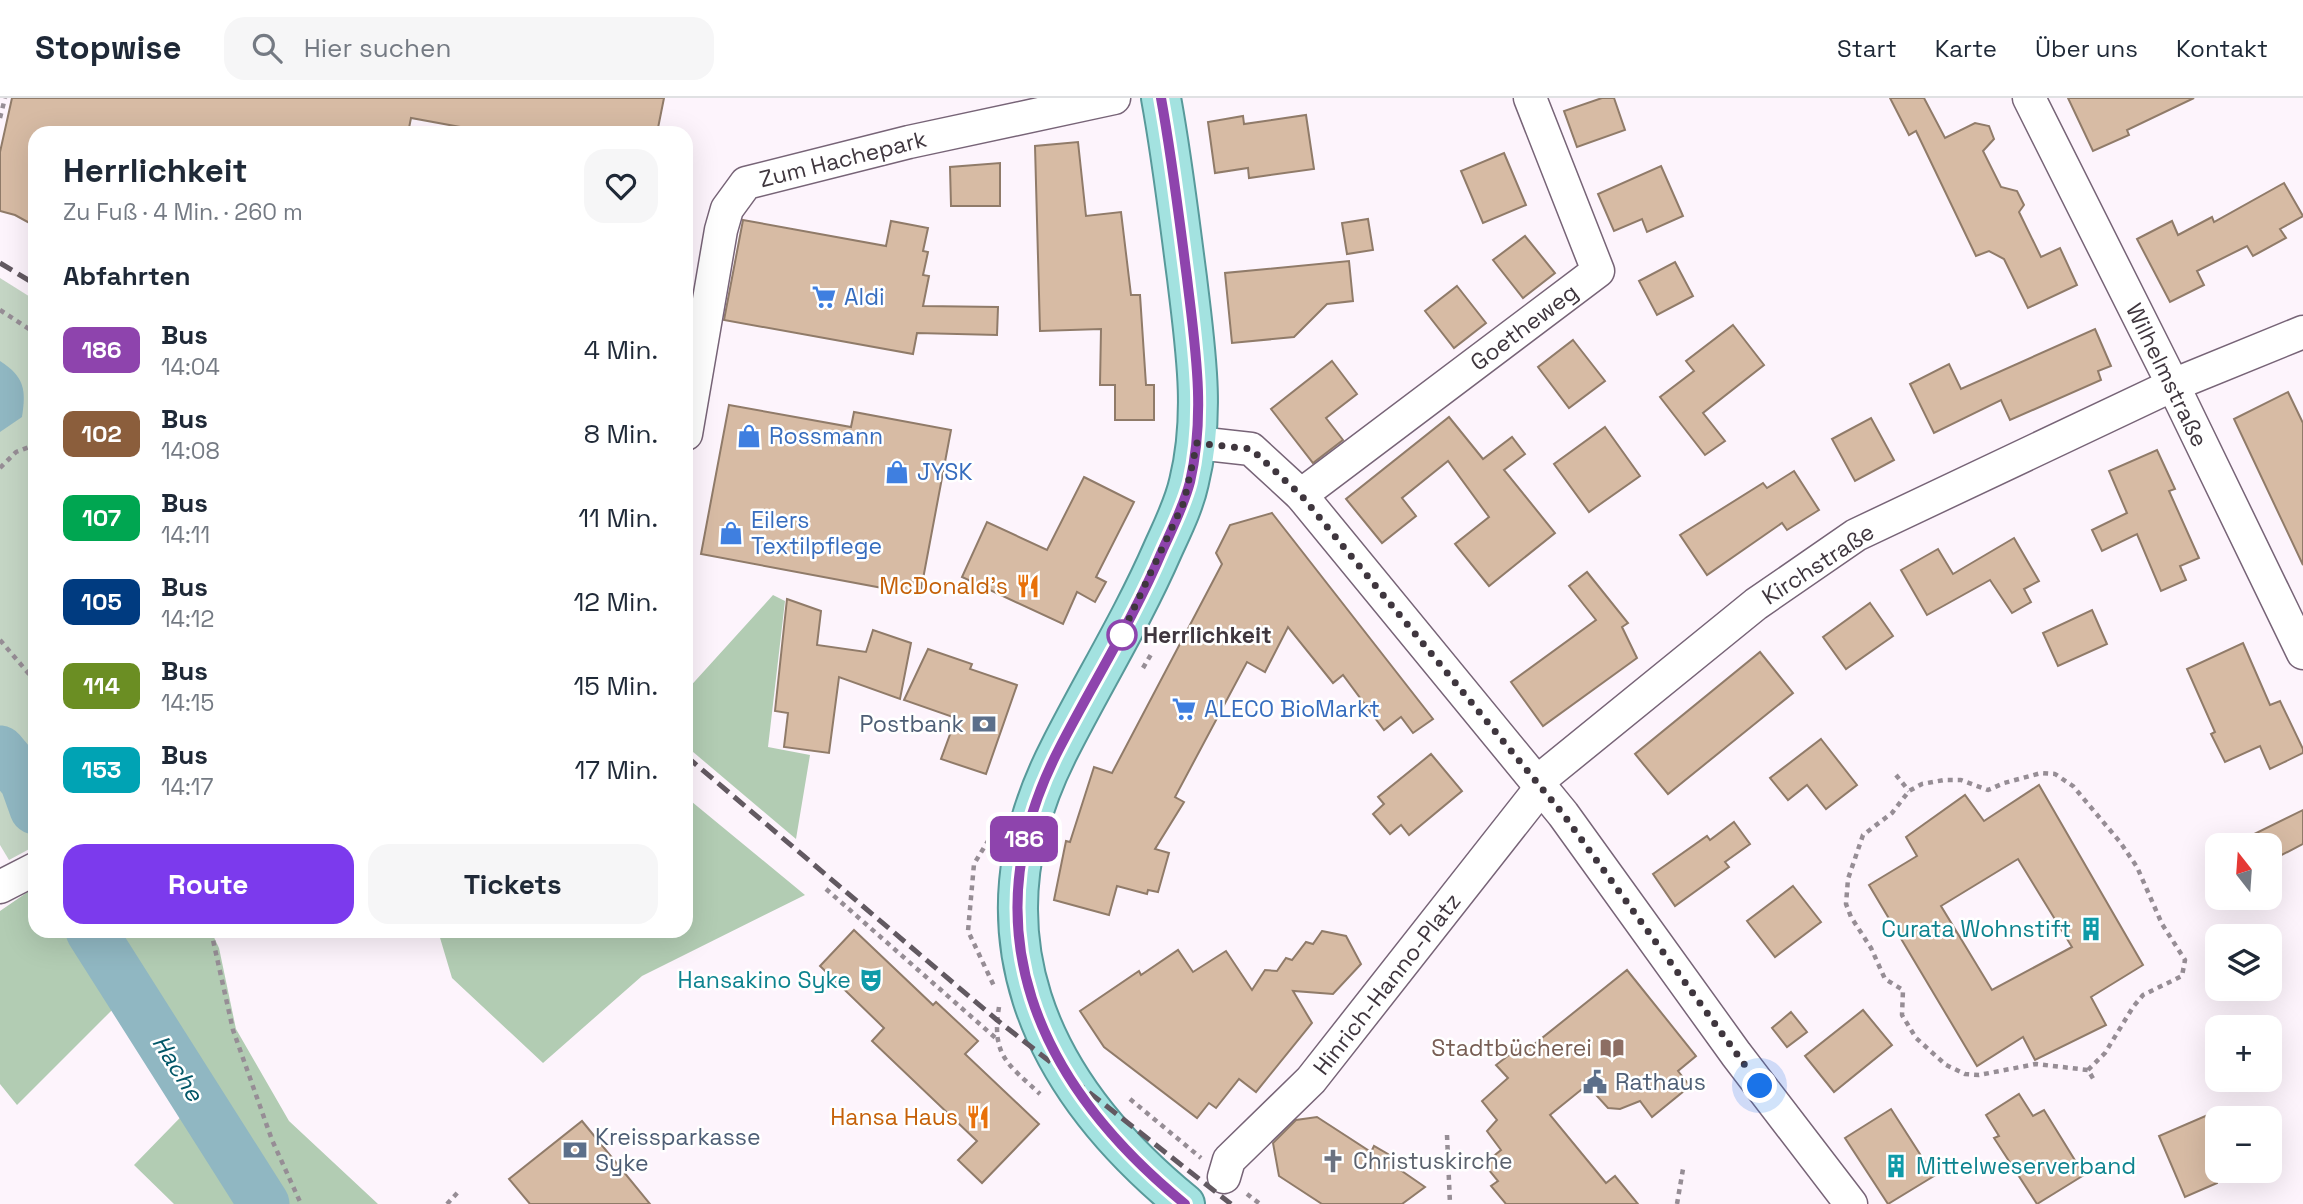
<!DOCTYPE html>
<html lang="de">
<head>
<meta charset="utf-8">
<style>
  :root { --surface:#fff; --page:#f6f6f7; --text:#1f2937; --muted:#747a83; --line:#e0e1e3; --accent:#7c3aed }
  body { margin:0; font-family:"Space Grotesk",sans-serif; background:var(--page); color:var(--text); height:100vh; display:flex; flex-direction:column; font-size:26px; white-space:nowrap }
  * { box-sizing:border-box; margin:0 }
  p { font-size:23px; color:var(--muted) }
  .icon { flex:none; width:38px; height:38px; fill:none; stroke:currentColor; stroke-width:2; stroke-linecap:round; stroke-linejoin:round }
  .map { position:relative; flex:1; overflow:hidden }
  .side { position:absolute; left:28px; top:28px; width:665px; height:812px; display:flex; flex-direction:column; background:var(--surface); border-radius:21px; box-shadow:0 7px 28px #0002 }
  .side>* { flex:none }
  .badge { padding:0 14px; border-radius:10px; font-size:24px; line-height:46px }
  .needle { width:46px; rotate:343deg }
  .fabs { position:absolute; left:2205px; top:735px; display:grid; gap:14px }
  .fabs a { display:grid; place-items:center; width:77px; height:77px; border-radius:14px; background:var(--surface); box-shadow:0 7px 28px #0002; font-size:35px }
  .you { position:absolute; width:35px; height:35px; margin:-18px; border:5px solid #fff; border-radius:50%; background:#1a73e8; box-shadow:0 0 0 10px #1a73e833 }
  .map>.badge { position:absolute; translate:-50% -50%; box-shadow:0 0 0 4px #fff }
  h2 { padding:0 35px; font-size:26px; line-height:63px }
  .round { display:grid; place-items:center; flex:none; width:74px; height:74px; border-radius:21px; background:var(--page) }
  .summary { display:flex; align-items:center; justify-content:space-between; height:119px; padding:0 35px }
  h1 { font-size:33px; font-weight:800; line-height:52px }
  .button { display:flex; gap:14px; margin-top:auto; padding:14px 35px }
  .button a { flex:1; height:80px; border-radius:21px; background:var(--accent); color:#fff; font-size:28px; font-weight:800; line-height:80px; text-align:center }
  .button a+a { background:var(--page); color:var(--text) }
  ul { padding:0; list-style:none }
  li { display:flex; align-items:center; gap:21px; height:84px; padding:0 35px }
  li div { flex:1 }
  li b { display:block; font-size:26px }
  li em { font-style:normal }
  li .badge { min-width:77px; font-weight:700; text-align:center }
  header { display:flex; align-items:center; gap:42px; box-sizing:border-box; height:98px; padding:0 35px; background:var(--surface); border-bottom:2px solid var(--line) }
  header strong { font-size:33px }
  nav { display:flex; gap:38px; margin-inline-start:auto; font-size:24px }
  .search { width:490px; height:63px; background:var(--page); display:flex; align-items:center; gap:18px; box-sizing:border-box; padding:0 24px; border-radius:21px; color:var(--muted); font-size:26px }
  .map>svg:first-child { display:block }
</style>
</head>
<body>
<header>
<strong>Stopwise</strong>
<div class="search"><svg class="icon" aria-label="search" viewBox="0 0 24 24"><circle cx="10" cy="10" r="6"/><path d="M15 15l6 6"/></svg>Hier suchen</div>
<nav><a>Start</a><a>Karte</a><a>Über uns</a><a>Kontakt</a></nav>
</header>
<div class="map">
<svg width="2303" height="1106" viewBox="0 0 2303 1106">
  <rect width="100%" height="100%" fill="#fdf4fc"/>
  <!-- green -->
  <polygon fill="#c4d5c4" points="0,180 35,202 35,748 9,762 0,747"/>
  <!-- forest -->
  <g fill="#b2ccb3">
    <polygon points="773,497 785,503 768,649 810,657 796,741 686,648 686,593"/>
    <polygon points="686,699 805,797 642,878 543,965 452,880 438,833 686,833"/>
    <polygon points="35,789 35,833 211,833 219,850 236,931 289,1023 378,1106 174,1106 134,1067 208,991 118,906 17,1007 0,986 0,813"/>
  </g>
  <!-- water -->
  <path fill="#90b7c2" d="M0 263C25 279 26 292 22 319L0 334Z"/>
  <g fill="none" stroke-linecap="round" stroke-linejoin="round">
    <!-- river -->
    <g stroke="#90b7c2" stroke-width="51">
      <polyline points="0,653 25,683 35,711"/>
      <polyline points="91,833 264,1106"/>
    </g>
  </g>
  <!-- building -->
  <g fill="#d7bba4" stroke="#907b69" stroke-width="2" fill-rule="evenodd">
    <polygon points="12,0 664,0 657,35 493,35 411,20 408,35 35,35 35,128 15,117 0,113 0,54"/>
    <polygon points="1602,0 1614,0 1625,32 1577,49 1564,13"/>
    <polygon points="1890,0 1924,0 1945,40 1975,25 1989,28 1994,41 1983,53 2001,89 2017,93 2024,107 2019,114 2041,159 2060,150 2077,187 2028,210 2004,161 1989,153 1976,158 1916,33 1909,37"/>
    <polygon points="2068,0 2194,0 2127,32 2129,37 2093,53"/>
    <polygon points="1306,17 1314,71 1249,80 1248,70 1215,75 1208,24 1243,18 1244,26"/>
    <polygon points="1078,44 1086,118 1121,114 1131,197 1140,197 1146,287 1154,287 1154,322 1115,322 1115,287 1100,287 1101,231 1040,233 1035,48"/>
    <polygon points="1504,55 1526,107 1483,125 1461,73"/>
    <polygon points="1000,65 1000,108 951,108 950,69"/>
    <polygon points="1661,68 1683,118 1647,134 1642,121 1614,133 1598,96"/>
    <polygon points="2284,85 2303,118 2280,131 2286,140 2253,158 2247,148 2197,173 2204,187 2170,204 2137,141 2172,123 2178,137 2212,119 2214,124"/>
    <polygon points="1368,121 1373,152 1347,156 1342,125"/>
    <polygon points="743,122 886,148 891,123 928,130 923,153 928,154 923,177 929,178 923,208 998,209 997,237 917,235 913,256 724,222"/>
    <polygon points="1525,138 1555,175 1523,200 1493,162"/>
    <polygon points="1349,163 1353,203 1327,206 1294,239 1232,245 1225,175"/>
    <polygon points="1675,164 1693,198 1657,217 1639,183"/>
    <polygon points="1457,188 1486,225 1454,250 1425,213"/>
    <polygon points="1733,227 1764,267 1703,315 1725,343 1705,357 1660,299 1694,273 1686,263"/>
    <polygon points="2095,231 2111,268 2098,273 2101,282 2010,322 2001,302 1934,335 1910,286 1949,266 1961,291"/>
    <polygon points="1573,242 1605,283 1569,310 1538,269"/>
    <polygon points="1332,263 1357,296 1326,320 1343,342 1313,365 1271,311"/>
    <polygon points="2288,294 2303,325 2303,467 2234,321"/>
    <polygon points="729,307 851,329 854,314 951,332 920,497 701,456"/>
    <polygon points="1449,319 1483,361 1512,339 1525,356 1504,372 1555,435 1489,488 1455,446 1489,419 1448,363 1402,400 1416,418 1382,445 1346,401"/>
    <polygon points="1871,320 1894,362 1855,383 1832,341"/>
    <polygon points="1605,329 1640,378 1589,414 1554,366"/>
    <polygon points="2157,352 2175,391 2169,393 2199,460 2180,468 2186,482 2161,493 2137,436 2102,453 2092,432 2127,415 2109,373"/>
    <polygon points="1794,373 1819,412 1787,432 1782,425 1707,477 1680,437 1763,385 1767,390"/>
    <polygon points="1084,379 1134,404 1096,479 1106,484 1095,504 1077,494 1063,526 962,479 987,424 1047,452"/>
    <polygon points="1272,415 1433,621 1413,635 1401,619 1384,632 1343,577 1333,585 1288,529 1265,574 1247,564 1175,699 1184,704 1155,751 1169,755 1158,794 1148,792 1147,796 1117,788 1109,817 1054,802 1066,743 1070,744 1094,669 1112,675 1222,466 1216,455 1230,427"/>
    <polygon points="2014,440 2039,483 2024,491 2031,504 2012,515 1990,482 1927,517 1901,472 1938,451 1953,476"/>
    <polygon points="1587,474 1628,525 1622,529 1637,560 1543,628 1511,584 1596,522 1569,488"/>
    <polygon points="787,501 821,513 817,547 866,554 873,532 911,545 900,601 839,579 829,655 784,649 788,615 775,613"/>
    <polygon points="1870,505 1893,538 1846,571 1823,539"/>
    <polygon points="2092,512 2107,546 2058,568 2043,535"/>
    <polygon points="2243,545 2270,607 2280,603 2303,651 2303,655 2270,671 2260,648 2225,664 2211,636 2215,634 2187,571"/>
    <polygon points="928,551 972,566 970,571 1017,587 986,676 941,661 956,620 904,602"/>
    <polygon points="1760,554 1793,595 1668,696 1635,656"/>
    <polygon points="1821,641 1857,687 1826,711 1807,687 1788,702 1770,680"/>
    <polygon points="1431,656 1462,693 1409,737 1401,727 1390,736 1373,716 1384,706 1378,699"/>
    <path d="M2039 687 2143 867 2091 899 2106 927 2035 962 2023 939 1977 968 1869 787 1917 758 1906 739 1965 697 1984 723ZM2018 761 2072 849 1992 892 1941 808Z"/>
    <polygon points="2303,712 2303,746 2270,763 2270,747 2232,747"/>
    <polygon points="1734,724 1750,746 1725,764 1729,769 1675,808 1653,776 1707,738 1710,742"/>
    <polygon points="1793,788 1821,824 1775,859 1747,823"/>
    <polygon points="854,832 933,907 936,904 978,943 965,956 1039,1026 982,1085 958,1062 977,1043 872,943 884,930 820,868"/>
    <polygon points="1322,833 1346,838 1361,866 1333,896 1293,893 1312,925 1256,994 1239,981 1216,1010 1209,1005 1197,1020 1104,949 1080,913 1139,873 1141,877 1178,852 1193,874 1226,853 1252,892 1265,872 1277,873 1286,860 1292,862 1306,844 1313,846"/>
    <polygon points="1627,872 1696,958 1678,973 1690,988 1652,1019 1640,1003 1620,1011 1608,1010 1587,987 1550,1017 1606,1085 1615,1078 1638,1106 1506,1106 1491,1088 1498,1083 1484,1066 1501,1052 1487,1033 1497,1022 1482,1003 1508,980 1496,967 1518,950 1522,956"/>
    <polygon points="1863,912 1892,947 1834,994 1805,958"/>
    <polygon points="1791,914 1807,934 1787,949 1772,930"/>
    <polygon points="2019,996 2033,1018 2044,1012 2084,1077 2037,1106 1994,1040 1999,1038 1986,1017"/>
    <polygon points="1891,1011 1934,1078 1888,1106 1845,1040"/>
    <polygon points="2217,1013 2217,1085 2185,1099 2159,1038"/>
    <polygon points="1317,1019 1371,1054 1374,1048 1400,1063 1396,1069 1425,1089 1402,1106 1322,1106 1279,1078 1273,1045 1296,1022"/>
    <polygon points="582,1023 650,1106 530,1106 509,1081"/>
  </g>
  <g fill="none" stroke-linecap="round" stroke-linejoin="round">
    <!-- minor casing -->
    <g stroke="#776477" stroke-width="35">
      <g id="minor">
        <polyline points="2029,0 2173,287 2303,555"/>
        <polyline points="686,336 721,132 727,111 746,85 909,44 1114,0"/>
        <polyline points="1197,345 1251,351 1301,397 1563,716 1736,956 1851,1106"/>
        <polyline points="1301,397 1598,173 1530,0"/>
        <polyline points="1537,684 1756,506 1856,437 2173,287 2303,234"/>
        <polyline points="0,789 35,771"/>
        <polyline points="1224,1079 1229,1062 1311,982 1536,696 1537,684"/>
      </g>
    </g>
    <!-- major casing -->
    <g stroke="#58999a" stroke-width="42">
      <path id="major" d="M1161 0C1172 59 1179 120 1187 180 1195 248 1206 315 1189 384 1184 407 1173 429 1163 451 1133 520 1094 583 1060 650 967 831 1037 985 1185 1106"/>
    </g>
    <!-- path -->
    <g stroke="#968d95" stroke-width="4.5" stroke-dasharray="5 5" stroke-linecap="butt">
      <polyline points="0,20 5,0"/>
      <polyline points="0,212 35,235"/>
      <polyline points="0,370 16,354 35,347"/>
      <polyline points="0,542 35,583"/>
      <polyline points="1143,570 1153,553"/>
      <polyline points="1896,677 1909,693"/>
      <polyline points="994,733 974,766 968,833 994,888"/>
      <polyline points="826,791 999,943"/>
      <polyline points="211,833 233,932 272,1042 301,1106"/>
      <path d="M999 909C991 958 1008 966 1040 996"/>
      <polyline points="2088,972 2105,955 2133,909 2143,897 2182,878 2185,862 2162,826 2137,769 2120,744 2073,688 2055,676 2041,675 2004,685 1988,692 1961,682 1944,682 1922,686 1909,693 1892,715 1863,737 1848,781 1846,806 1851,819 1871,850 1885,881 1903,892 1902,917 1916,940 1946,967 1965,976 1979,977 2036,966 2088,972 2094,982"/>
      <polyline points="1130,1001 1201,1060"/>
      <polyline points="1447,1037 1450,1106"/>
      <polyline points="1247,1096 1260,1106"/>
      <polyline points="447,1106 459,1093"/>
      <polyline points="1677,1106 1683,1071"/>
    </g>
    <!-- minor -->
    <use href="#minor" stroke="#fff" stroke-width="32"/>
    <!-- major -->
    <use href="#major" stroke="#a3e2e0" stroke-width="38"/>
    <!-- rail -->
    <g stroke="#625961" stroke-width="5" stroke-dasharray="14 7" stroke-linecap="butt">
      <polyline points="0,165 35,186"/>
      <polyline points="686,658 997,922 1231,1106"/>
    </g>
  </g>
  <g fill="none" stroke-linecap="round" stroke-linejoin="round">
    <!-- line casing -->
    <g stroke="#fff" stroke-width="16">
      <path id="line" d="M1161 0C1172 60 1179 119 1187 180 1195 248 1206 315 1190 384 1184 407 1173 429 1163 451 1134 520 1094 583 1060 649 966 830 1037 985 1185 1106"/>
    </g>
    <!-- line -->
    <use href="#line" stroke="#8e44ad" stroke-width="10"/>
    <!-- walk -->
    <polyline stroke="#3f363e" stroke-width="7" stroke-dasharray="0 12.6" points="1122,537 1120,540 1184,404 1197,345 1251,351 1301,397 1563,716 1760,988"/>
  </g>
  <!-- icons -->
  <defs>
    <g id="supermarket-bare" transform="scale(1.89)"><path d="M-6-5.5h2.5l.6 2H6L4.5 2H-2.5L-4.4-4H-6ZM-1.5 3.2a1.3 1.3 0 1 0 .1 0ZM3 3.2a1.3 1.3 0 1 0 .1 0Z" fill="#3f7fe0" stroke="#fff" stroke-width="2.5" paint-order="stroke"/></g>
    <g id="shop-bare" transform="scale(1.89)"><path d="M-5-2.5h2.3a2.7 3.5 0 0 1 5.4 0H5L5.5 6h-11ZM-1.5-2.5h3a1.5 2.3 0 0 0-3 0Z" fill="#3f7fe0" stroke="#fff" stroke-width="2.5" paint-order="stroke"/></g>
    <g id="restaurant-bare" transform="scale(1.89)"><path d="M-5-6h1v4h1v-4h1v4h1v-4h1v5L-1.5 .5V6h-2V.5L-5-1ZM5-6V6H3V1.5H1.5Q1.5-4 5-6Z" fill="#e8710a" stroke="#fff" stroke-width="2.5" paint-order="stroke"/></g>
    <g id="bank-bare" transform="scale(1.89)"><path d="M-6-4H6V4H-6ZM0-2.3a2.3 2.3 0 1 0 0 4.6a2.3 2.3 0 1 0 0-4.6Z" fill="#5c6f8a" stroke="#fff" stroke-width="2.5" paint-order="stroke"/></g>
    <g id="building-bare" transform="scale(1.89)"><path d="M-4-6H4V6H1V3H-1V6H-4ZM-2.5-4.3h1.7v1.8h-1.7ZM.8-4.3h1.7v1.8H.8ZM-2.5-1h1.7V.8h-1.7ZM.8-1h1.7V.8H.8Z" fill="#0f9aa8" stroke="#fff" stroke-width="2.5" paint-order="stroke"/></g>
    <g id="theatre-bare" transform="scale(1.89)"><path d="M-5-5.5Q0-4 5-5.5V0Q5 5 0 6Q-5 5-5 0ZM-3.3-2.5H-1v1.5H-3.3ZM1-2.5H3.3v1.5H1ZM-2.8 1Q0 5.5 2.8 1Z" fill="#0f9aa8" stroke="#fff" stroke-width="2.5" paint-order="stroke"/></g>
    <g id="library-bare" transform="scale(1.89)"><path d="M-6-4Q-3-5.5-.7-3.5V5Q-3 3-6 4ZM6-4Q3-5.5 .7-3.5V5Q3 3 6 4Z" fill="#8d6e63" stroke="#fff" stroke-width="2.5" paint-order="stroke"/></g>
    <g id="civic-bare" transform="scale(1.89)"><path d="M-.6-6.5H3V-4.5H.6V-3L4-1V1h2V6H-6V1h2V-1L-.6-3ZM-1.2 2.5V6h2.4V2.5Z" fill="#5c6f8a" stroke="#fff" stroke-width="2.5" paint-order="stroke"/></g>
    <g id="church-bare" transform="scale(1.89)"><path d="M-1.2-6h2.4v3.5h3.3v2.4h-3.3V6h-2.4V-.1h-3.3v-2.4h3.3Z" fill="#6b7280" stroke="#fff" stroke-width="2.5" paint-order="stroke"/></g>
  </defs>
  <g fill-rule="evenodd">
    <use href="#supermarket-bare" x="824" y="199"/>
    <use href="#shop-bare" x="749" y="338"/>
    <use href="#shop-bare" x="897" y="374"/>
    <use href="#shop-bare" x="731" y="435"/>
    <use href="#restaurant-bare" x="1028" y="488"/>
    <use href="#supermarket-bare" x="1184" y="611"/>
    <use href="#bank-bare" x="984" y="626"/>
    <use href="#building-bare" x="2091" y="831"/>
    <use href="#theatre-bare" x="871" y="882"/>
    <use href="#library-bare" x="1612" y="950"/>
    <use href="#civic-bare" x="1595" y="984"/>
    <use href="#restaurant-bare" x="978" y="1019"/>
    <use href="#bank-bare" x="575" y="1052"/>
    <use href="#church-bare" x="1333" y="1063"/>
    <use href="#building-bare" x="1896" y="1068"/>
  </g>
  <!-- markers -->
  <circle fill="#fff" stroke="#8e44ad" stroke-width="3.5" cx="1122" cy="537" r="14"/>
  <g text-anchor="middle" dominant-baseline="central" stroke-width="5" stroke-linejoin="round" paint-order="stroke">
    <!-- street labels -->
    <g font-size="23" fill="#3f363e" stroke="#fff">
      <text transform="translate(843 61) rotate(-14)">Zum Hachepark</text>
      <text transform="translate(1524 229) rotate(-37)">Goetheweg</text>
      <text transform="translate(2167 277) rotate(64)">Wilhelmstraße</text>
      <text transform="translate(1818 466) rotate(-33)">Kirchstraße</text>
      <text transform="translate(1387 886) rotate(-52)">Hinrich-Hanno-Platz</text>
    </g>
    <!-- shop labels -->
    <g font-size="23" fill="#366cbe" stroke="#fff" text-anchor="start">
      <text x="844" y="199">Aldi</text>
      <text x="769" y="338">Rossmann</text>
      <text x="917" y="374">JYSK</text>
      <text x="751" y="422">Eilers<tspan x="751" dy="26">Textilpflege</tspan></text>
      <text x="1204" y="611">ALECO BioMarkt</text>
    </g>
    <!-- food labels -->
    <g font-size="23" fill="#c56008" stroke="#fff" text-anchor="end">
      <text x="1008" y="488">McDonald's</text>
      <text x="958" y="1019">Hansa Haus</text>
    </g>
    <!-- stop labels -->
    <g font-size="23" font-weight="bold" fill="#3f363e" stroke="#fff" text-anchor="start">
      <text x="1143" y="537">Herrlichkeit</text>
    </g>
    <!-- service labels -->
    <g font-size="23" fill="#4e5e75" stroke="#fff" text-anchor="start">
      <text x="964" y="626" text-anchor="end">Postbank</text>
      <text x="1615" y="984">Rathaus</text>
      <text x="595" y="1039">Kreissparkasse<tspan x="595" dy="26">Syke</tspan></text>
    </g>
    <!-- culture labels -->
    <g font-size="23" fill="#0d838f" stroke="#fff" text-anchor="end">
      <text x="2071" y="831">Curata Wohnstift</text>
      <text x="851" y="882">Hansakino Syke</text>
      <text x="1916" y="1068" text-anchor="start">Mittelweserverband</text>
    </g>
    <!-- education labels -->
    <g font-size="23" fill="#785e54" stroke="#fff" text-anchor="end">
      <text x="1592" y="950">Stadtbücherei</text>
    </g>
    <!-- worship labels -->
    <g font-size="23" fill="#5b616d" stroke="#fff" text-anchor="start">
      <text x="1353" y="1063">Christuskirche</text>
    </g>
    <!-- water labels -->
    <g font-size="24" font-style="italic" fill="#025768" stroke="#fff">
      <text transform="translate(178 970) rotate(58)">Hache</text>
    </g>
  </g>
</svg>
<div class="fabs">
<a><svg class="needle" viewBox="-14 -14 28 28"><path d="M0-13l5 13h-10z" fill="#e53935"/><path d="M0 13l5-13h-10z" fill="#747a83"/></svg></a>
<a><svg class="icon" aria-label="layers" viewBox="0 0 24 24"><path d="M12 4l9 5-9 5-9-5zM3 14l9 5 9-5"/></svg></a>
<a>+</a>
<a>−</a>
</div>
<div class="you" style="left:1760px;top:988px"></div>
<b class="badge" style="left:1024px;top:741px;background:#8e44ad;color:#fff">186</b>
<section class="side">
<div class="summary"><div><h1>Herrlichkeit</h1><p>Zu Fuß · 4 Min. · 260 m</p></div><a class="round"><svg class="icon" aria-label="heart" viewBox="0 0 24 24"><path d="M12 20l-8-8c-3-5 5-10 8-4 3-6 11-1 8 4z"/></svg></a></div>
<h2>Abfahrten</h2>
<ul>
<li><span class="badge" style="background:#8e44ad;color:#fff">186</span><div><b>Bus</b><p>14:04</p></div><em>4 Min.</em></li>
<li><span class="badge" style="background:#8b5e3c;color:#fff">102</span><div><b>Bus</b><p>14:08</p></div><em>8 Min.</em></li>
<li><span class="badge" style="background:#00a651;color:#fff">107</span><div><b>Bus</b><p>14:11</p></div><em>11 Min.</em></li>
<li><span class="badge" style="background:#003b80;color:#fff">105</span><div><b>Bus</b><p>14:12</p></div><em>12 Min.</em></li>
<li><span class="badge" style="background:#6b8e23;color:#fff">114</span><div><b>Bus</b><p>14:15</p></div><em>15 Min.</em></li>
<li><span class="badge" style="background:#00a3b4;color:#fff">153</span><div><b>Bus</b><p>14:17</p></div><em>17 Min.</em></li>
</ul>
<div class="button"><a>Route</a><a>Tickets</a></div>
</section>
</div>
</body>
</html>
